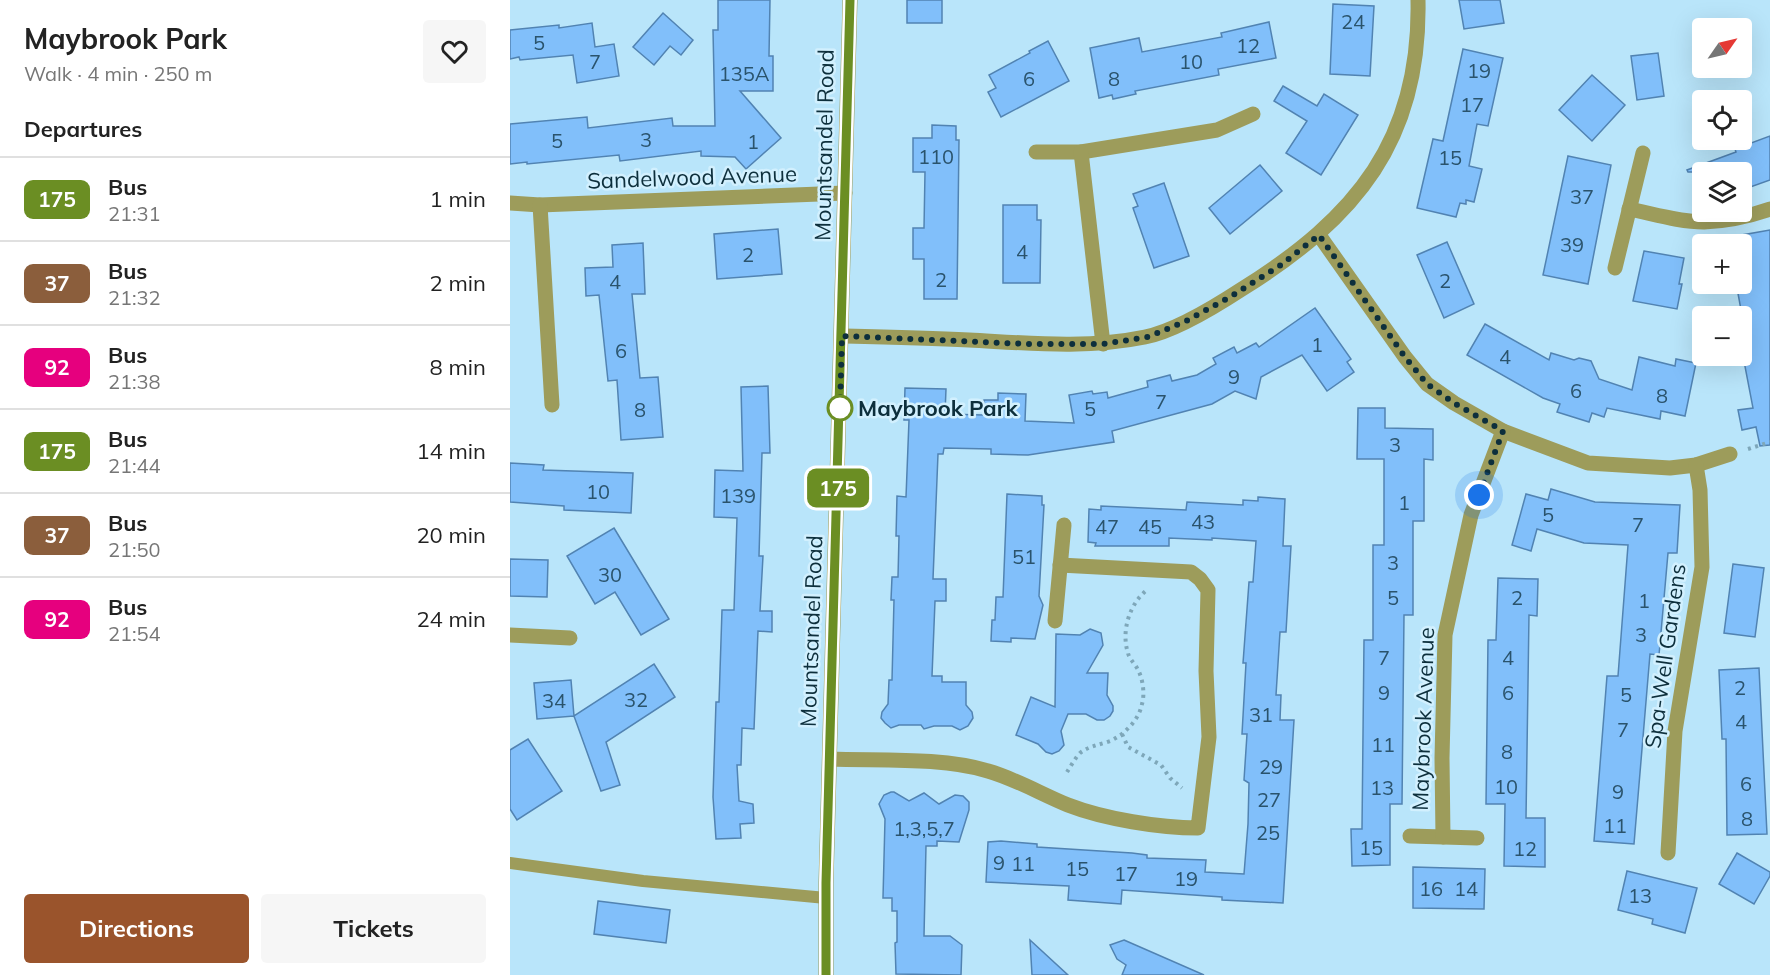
<!DOCTYPE html>
<html lang="en">
<head>
<meta charset="utf-8">
<style>
  :root { --surface:#fff; --page:#f6f6f6; --text:#222; --muted:#767676; --line:#e0e0e0; --accent:#9a542c }
  body { margin:0; font-family:Mulish,sans-serif; background:var(--page); color:var(--text); height:100vh; display:flex; flex-direction:column; font-size:22px; white-space:nowrap }
  * { box-sizing:border-box; margin:0 }
  p { font-size:20px; color:var(--muted) }
  .icon { flex:none; width:33px; height:33px; fill:none; stroke:currentColor; stroke-width:2; stroke-linecap:round; stroke-linejoin:round }
  .map { position:relative; flex:1; overflow:hidden }
  .details { display:flex; flex-direction:column; background:var(--surface); width:510px }
  .details>* { flex:none }
  .badge { padding:0 12px; border-radius:9px; font-size:21px; line-height:39px }
  .needle { width:39px; rotate:56deg }
  .tools { position:absolute; left:1182px; top:18px; display:grid; gap:12px }
  .tools a { display:grid; place-items:center; width:60px; height:60px; border-radius:6px; background:var(--surface); box-shadow:0 6px 24px #0002; font-size:30px }
  .you { position:absolute; width:30px; height:30px; margin:-15px; border:4px solid #fff; border-radius:50%; background:#1a73e8; box-shadow:0 0 0 9px #1a73e833 }
  .map>.badge { position:absolute; translate:-50% -50%; box-shadow:0 0 0 3px #fff }
  h2 { padding:0 24px; font-size:22px; line-height:54px }
  .round { display:grid; place-items:center; flex:none; width:63px; height:63px; border-radius:6px; background:var(--page) }
  .overview { display:flex; align-items:center; justify-content:space-between; height:102px; padding:0 24px }
  h1 { font-size:28px; font-weight:700; line-height:45px }
  .action { display:flex; gap:12px; margin-top:auto; padding:12px 24px }
  .action a { flex:1; height:69px; border-radius:6px; background:var(--accent); color:#fff; font-size:24px; font-weight:700; line-height:69px; text-align:center }
  .action a+a { background:var(--page); color:var(--text) }
  ul { padding:0; list-style:none }
  li { display:flex; align-items:center; gap:18px; height:84px; padding:0 24px; border-top:2px solid var(--line) }
  li div { flex:1 }
  li b { display:block; font-size:22px }
  li em { font-style:normal }
  li .badge { min-width:66px; font-weight:700; text-align:center }
  main { display:flex; flex:1; min-height:0 }
  .map>svg:first-child { display:block }
</style>
</head>
<body>
<main>
<section class="details">
<div class="overview"><div><h1>Maybrook Park</h1><p>Walk · 4 min · 250 m</p></div><a class="round"><svg class="icon" aria-label="heart" viewBox="0 0 24 24"><path d="M12 20l-8-8c-3-5 5-10 8-4 3-6 11-1 8 4z"/></svg></a></div>
<h2>Departures</h2>
<ul>
<li><span class="badge" style="background:#6b8e23;color:#fff">175</span><div><b>Bus</b><p>21:31</p></div><em>1 min</em></li>
<li><span class="badge" style="background:#8b5e3c;color:#fff">37</span><div><b>Bus</b><p>21:32</p></div><em>2 min</em></li>
<li><span class="badge" style="background:#e6007e;color:#fff">92</span><div><b>Bus</b><p>21:38</p></div><em>8 min</em></li>
<li><span class="badge" style="background:#6b8e23;color:#fff">175</span><div><b>Bus</b><p>21:44</p></div><em>14 min</em></li>
<li><span class="badge" style="background:#8b5e3c;color:#fff">37</span><div><b>Bus</b><p>21:50</p></div><em>20 min</em></li>
<li><span class="badge" style="background:#e6007e;color:#fff">92</span><div><b>Bus</b><p>21:54</p></div><em>24 min</em></li>
</ul>
<div class="action"><a>Directions</a><a>Tickets</a></div>
</section>
<div class="map">
<svg width="1260" height="975" viewBox="0 0 1260 975">
  <rect width="100%" height="100%" fill="#b9e5fa"/>
  <!-- building -->
  <g fill="#81bffa" stroke="#5183b2" stroke-width="1.5">
    <polygon points="208,0 260,0 259,56 263,56 263,91 230,91 271,138 236,169 225,157 191,156 191,151 110,161 109,155 17,164 17,162 0,164 0,124 77,117 78,128 162,118 163,126 205,126 203,30 208,30"/>
    <rect x="397" y="0" width="35" height="23"/>
    <polygon points="949,0 990,0 994,23 954,29"/>
    <polygon points="823,4 864,6 860,76 820,74"/>
    <polygon points="153,13 183,40 171,55 160,46 144,65 123,47"/>
    <polygon points="759,22 766,58 708,69 709,75 625,91 626,94 603,99 602,95 589,98 580,48 629,38 632,52 712,37 711,33"/>
    <polygon points="82,23 85,47 104,44 109,76 67,83 63,55 10,60 9,57 0,59 0,30 49,25 49,28"/>
    <polygon points="538,41 559,81 491,117 478,92 486,88 479,75 520,53 519,51"/>
    <polygon points="953,49 993,58 978,126 967,124 959,166 972,169 964,202 956,200 956,204 950,203 946,217 907,208 923,139 933,141"/>
    <polygon points="1148,53 1154,96 1127,100 1121,56"/>
    <polygon points="1082,75 1115,105 1082,141 1049,110"/>
    <polygon points="773,86 807,106 814,94 848,115 811,175 776,153 797,121 764,101"/>
    <polygon points="422,125 446,126 446,140 449,140 447,299 414,299 414,259 403,259 403,228 414,228 415,172 403,172 403,138 422,138"/>
    <polygon points="1260,136 1260,180 1232,190 1232,172 1178,172 1177,170 1226,152 1225,149"/>
    <polygon points="1058,156 1101,165 1078,284 1033,275"/>
    <polygon points="750,165 772,191 720,234 699,208"/>
    <polygon points="654,183 679,256 644,268 623,208 628,206 623,194"/>
    <polygon points="493,205 527,205 527,220 531,220 530,283 493,283"/>
    <polygon points="268,229 272,274 207,279 204,234"/>
    <polygon points="1260,230 1260,445 1250,446 1246,427 1232,430 1228,410 1243,408 1233,356 1235,356 1232,338 1236,337 1227,288 1232,287 1232,235"/>
    <polygon points="937,242 964,304 934,318 907,255"/>
    <polygon points="133,243 135,294 122,294 130,378 148,377 153,437 111,440 107,380 98,381 89,295 76,296 75,268 103,267 102,245"/>
    <polygon points="1134,251 1174,258 1169,284 1172,284 1167,309 1123,301"/>
    <polygon points="805,308 841,359 837,362 844,372 817,391 792,355 751,377 746,399 725,391 702,404 602,431 604,442 518,455 481,454 481,449 434,448 433,454 428,454 423,579 436,579 436,601 425,601 422,676 432,676 432,682 456,682 456,705 462,712 463,718 458,726 450,730 442,726 424,726 414,729 411,725 389,725 381,728 375,723 371,718 372,712 378,704 379,680 382,680 384,600 381,600 382,577 388,577 389,536 386,536 387,496 396,497 399,420 394,420 395,388 436,389 435,414 473,415 474,400 488,400 488,393 516,394 515,421 564,423 559,395 582,391 583,394 597,392 598,398 638,387 637,381 660,375 662,381 687,375 706,364 703,358 724,347 727,353 746,343 749,347"/>
    <polygon points="975,324 1039,360 1041,353 1064,360 1069,358 1081,361 1089,379 1122,390 1129,357 1165,366 1166,359 1186,363 1175,416 1151,411 1150,419 1097,408 1094,417 1082,413 1079,422 1047,412 1050,404 1033,398 957,355"/>
    <polygon points="258,386 260,453 252,453 249,556 253,556 250,611 262,611 262,632 248,631 244,729 232,728 231,765 227,765 229,801 243,804 244,823 230,824 231,838 206,839 203,797 206,702 209,702 212,610 224,610 227,518 204,517 205,470 233,471 231,387"/>
    <polygon points="848,408 875,408 875,428 923,429 923,460 914,459 914,521 903,521 903,615 894,615 892,804 880,804 880,865 842,866 841,829 852,829 854,640 863,640 863,545 874,545 874,459 847,459"/>
    <polygon points="0,463 34,465 33,470 123,473 121,513 54,510 54,506 0,502"/>
    <polygon points="1041,489 1085,502 1170,505 1167,553 1158,553 1149,655 1140,654 1124,844 1084,841 1097,676 1108,676 1118,545 1074,543 1027,529 1021,551 1002,545 1016,494 1038,500"/>
    <polygon points="497,494 532,496 532,505 534,505 529,596 533,605 525,639 501,638 501,642 481,641 482,620 485,620 486,597 493,597"/>
    <polygon points="748,497 775,499 773,546 781,546 776,632 770,632 766,695 771,695 770,720 784,720 773,903 712,900 712,897 612,890 611,904 558,900 559,886 476,882 478,842 491,841 527,844 527,847 622,853 637,855 637,858 696,860 695,872 734,874 738,824 739,783 734,780 737,734 732,734 736,663 733,663 739,582 743,582 746,541 702,538 702,540 659,538 659,546 585,546 586,543 578,542 579,509 591,510 591,506 676,510 677,502 733,505 733,500 748,501"/>
    <polygon points="104,528 159,619 131,635 105,592 85,604 57,556"/>
    <polygon points="0,559 38,560 37,597 0,596"/>
    <polygon points="1223,564 1254,568 1245,637 1214,633"/>
    <polygon points="988,578 1028,579 1027,616 1019,615 1016,818 1035,818 1035,867 994,866 995,804 976,804 978,640 986,640"/>
    <polygon points="580,629 591,633 593,645 577,673 598,673 597,695 603,706 603,711 600,716 594,720 587,720 576,714 558,714 551,731 554,745 549,751 542,754 536,752 528,744 506,735 521,697 545,707 546,634 570,635"/>
    <polygon points="144,664 165,697 96,742 110,785 91,791 64,716 27,719 24,683 61,680 64,716"/>
    <polygon points="1249,668 1257,834 1217,835 1216,739 1212,739 1209,670"/>
    <polygon points="18,739 52,791 7,820 0,809 0,750"/>
    <polygon points="381,792 384,792 399,801 414,793 429,804 445,795 453,796 459,802 459,810 449,842 427,841 427,846 416,846 414,936 440,936 452,945 451,975 386,974 385,943 387,942 387,911 382,911 382,898 373,898 375,819 369,804 374,795"/>
    <polygon points="1227,853 1260,872 1260,876 1244,904 1209,884"/>
    <polygon points="903,867 975,869 974,909 903,908"/>
    <polygon points="1117,871 1187,888 1175,933 1142,924 1143,919 1108,910"/>
    <polygon points="88,901 160,910 156,943 84,934"/>
    <polygon points="520,940 558,975 522,975"/>
    <polygon points="614,940 694,975 612,975 616,965 607,959 600,945"/>
  </g>
  <g fill="none" stroke-linecap="round" stroke-linejoin="round">
    <!-- path -->
    <g stroke="#7ea7b9" stroke-width="4" stroke-dasharray="3 4.5" stroke-linecap="butt">
      <polyline points="1238,449 1260,442"/>
      <polyline points="612,734 618,747 651,765 660,778 672,788"/>
      <path d="M557 772C561 766 565 758 570 753 579 746 589 745 600 741 614 735 629 720 632 704 635 694 633 678 627 668 624 663 619 658 618 653 611 632 619 604 637 590"/>
    </g>
    <!-- service -->
    <polyline stroke="#9d9c5b" stroke-width="12" points="0,863 133,881 316,898"/>
    <!-- minor -->
    <g stroke="#9d9c5b" stroke-width="15">
      <polyline points="526,152 571,152 707,130 743,114"/>
      <polyline points="571,152 593,344"/>
      <polyline points="0,203 30,205 335,193"/>
      <polyline points="30,205 42,405"/>
      <path d="M1119 209C1144 214 1169 222 1194 222 1216 221 1240 216 1260 209"/>
      <polyline points="809,235 895,357 917,384 944,403 993,431 1078,463 1160,468 1186,465 1220,454"/>
      <polyline points="1105,268 1133,153"/>
      <path d="M332 336C374 337 417 338 459 340 518 343 577 349 635 337 666 331 706 306 732 289 846 218 911 140 908 0"/>
      <polyline points="545,621 554,525"/>
      <polyline points="0,635 60,638"/>
      <path d="M320 759C369 761 432 757 478 771 506 779 531 794 558 805 594 819 650 828 688 828L699 737 696 671 698 590 690 579 681 572 550 565"/>
      <polyline points="900,836 967,838"/>
      <polyline points="933,837 932,758 935,635 961,515 993,431"/>
      <polyline points="1158,853 1165,731 1192,567 1190,490 1186,465"/>
    </g>
    <!-- tertiary -->
    <polyline stroke="#9d9c5b" stroke-width="15" points="316,975 316,883 340,0"/>
  </g>
  <g fill="none" stroke-linecap="round" stroke-linejoin="round">
    <!-- line casing -->
    <g stroke="#fff" stroke-width="14">
      <polyline id="line" points="316,975 316,883 340,0"/>
    </g>
    <!-- line -->
    <use href="#line" stroke="#6b8e23" stroke-width="9"/>
    <!-- walk -->
    <polyline stroke="#0d2f3c" stroke-width="6" stroke-dasharray="0 10.8" points="330,408 332,336 517,344 593,344 638,337 676,321 720,297 771,265 809,235 895,357 917,384 944,403 993,431 969,495"/>
  </g>
  <!-- markers -->
  <circle fill="#fff" stroke="#6b8e23" stroke-width="3" cx="330" cy="408" r="12"/>
  <g text-anchor="middle" dominant-baseline="central" stroke-width="5" stroke-linejoin="round" paint-order="stroke">
    <!-- number labels -->
    <g font-size="20" fill="#2a536c">
      <text x="843" y="21">24</text>
      <text x="29" y="42">5</text>
      <text x="738" y="45">12</text>
      <text x="85" y="61">7</text>
      <text x="681" y="61">10</text>
      <text x="969" y="70">19</text>
      <text x="234" y="73">135A</text>
      <text x="519" y="78">6</text>
      <text x="604" y="78">8</text>
      <text x="962" y="104">17</text>
      <text x="136" y="139">3</text>
      <text x="47" y="140">5</text>
      <text x="243" y="141">1</text>
      <text x="426" y="156">110</text>
      <text x="940" y="157">15</text>
      <text x="1072" y="196">37</text>
      <text x="1062" y="244">39</text>
      <text x="512" y="251">4</text>
      <text x="238" y="254">2</text>
      <text x="431" y="279">2</text>
      <text x="935" y="280">2</text>
      <text x="105" y="281">4</text>
      <text x="807" y="344">1</text>
      <text x="111" y="350">6</text>
      <text x="995" y="356">4</text>
      <text x="724" y="376">9</text>
      <text x="1066" y="390">6</text>
      <text x="1152" y="395">8</text>
      <text x="651" y="401">7</text>
      <text x="580" y="408">5</text>
      <text x="130" y="409">8</text>
      <text x="885" y="444">3</text>
      <text x="88" y="491">10</text>
      <text x="228" y="495">139</text>
      <text x="894" y="502">1</text>
      <text x="1038" y="514">5</text>
      <text x="693" y="521">43</text>
      <text x="1128" y="524">7</text>
      <text x="597" y="526">47</text>
      <text x="640" y="526">45</text>
      <text x="514" y="556">51</text>
      <text x="883" y="562">3</text>
      <text x="100" y="574">30</text>
      <text x="883" y="597">5</text>
      <text x="1007" y="597">2</text>
      <text x="1134" y="600">1</text>
      <text x="1131" y="634">3</text>
      <text x="874" y="657">7</text>
      <text x="998" y="657">4</text>
      <text x="1230" y="687">2</text>
      <text x="874" y="692">9</text>
      <text x="998" y="692">6</text>
      <text x="1116" y="694">5</text>
      <text x="126" y="699">32</text>
      <text x="44" y="700">34</text>
      <text x="751" y="714">31</text>
      <text x="1231" y="721">4</text>
      <text x="1113" y="729">7</text>
      <text x="873" y="744">11</text>
      <text x="997" y="751">8</text>
      <text x="761" y="766">29</text>
      <text x="1236" y="783">6</text>
      <text x="996" y="786">10</text>
      <text x="872" y="787">13</text>
      <text x="1108" y="791">9</text>
      <text x="759" y="799">27</text>
      <text x="1237" y="818">8</text>
      <text x="1105" y="825">11</text>
      <text x="414" y="828">1,3,5,7</text>
      <text x="758" y="832">25</text>
      <text x="861" y="847">15</text>
      <text x="1015" y="848">12</text>
      <text x="489" y="862">9</text>
      <text x="513" y="863">11</text>
      <text x="567" y="868">15</text>
      <text x="616" y="873">17</text>
      <text x="676" y="878">19</text>
      <text x="921" y="888">16</text>
      <text x="956" y="888">14</text>
      <text x="1130" y="895">13</text>
    </g>
    <!-- street labels -->
    <g font-size="22" fill="#0d2f3c" stroke="#d2f0fe">
      <text transform="translate(314 145) rotate(-89)">Mountsandel Road</text>
      <text transform="translate(182 177) rotate(-2)">Sandelwood Avenue</text>
      <text transform="translate(301 631) rotate(-88)">Mountsandel Road</text>
      <text transform="translate(1155 656) rotate(-82)">Spa-Well Gardens</text>
      <text transform="translate(913 719) rotate(-88)">Maybrook Avenue</text>
    </g>
    <!-- stop labels -->
    <g font-size="22" font-weight="bold" fill="#0d2f3c" stroke="#d2f0fe" text-anchor="start">
      <text x="348" y="408">Maybrook Park</text>
    </g>
  </g>
</svg>
<div class="tools">
<a><svg class="needle" viewBox="-14 -14 28 28"><path d="M0-13l5 13h-10z" fill="#e53935"/><path d="M0 13l5-13h-10z" fill="#767676"/></svg></a>
<a><svg class="icon" aria-label="locate" viewBox="0 0 24 24"><circle cx="12" cy="12" r="6"/><path d="M12 2v4M12 18v4M2 12h4M18 12h4"/></svg></a>
<a><svg class="icon" aria-label="layers" viewBox="0 0 24 24"><path d="M12 4l9 5-9 5-9-5zM3 14l9 5 9-5"/></svg></a>
<a>+</a>
<a>−</a>
</div>
<div class="you" style="left:969px;top:495px"></div>
<b class="badge" style="left:328px;top:488px;background:#6b8e23;color:#fff">175</b>
</div>
</main>
</body>
</html>
